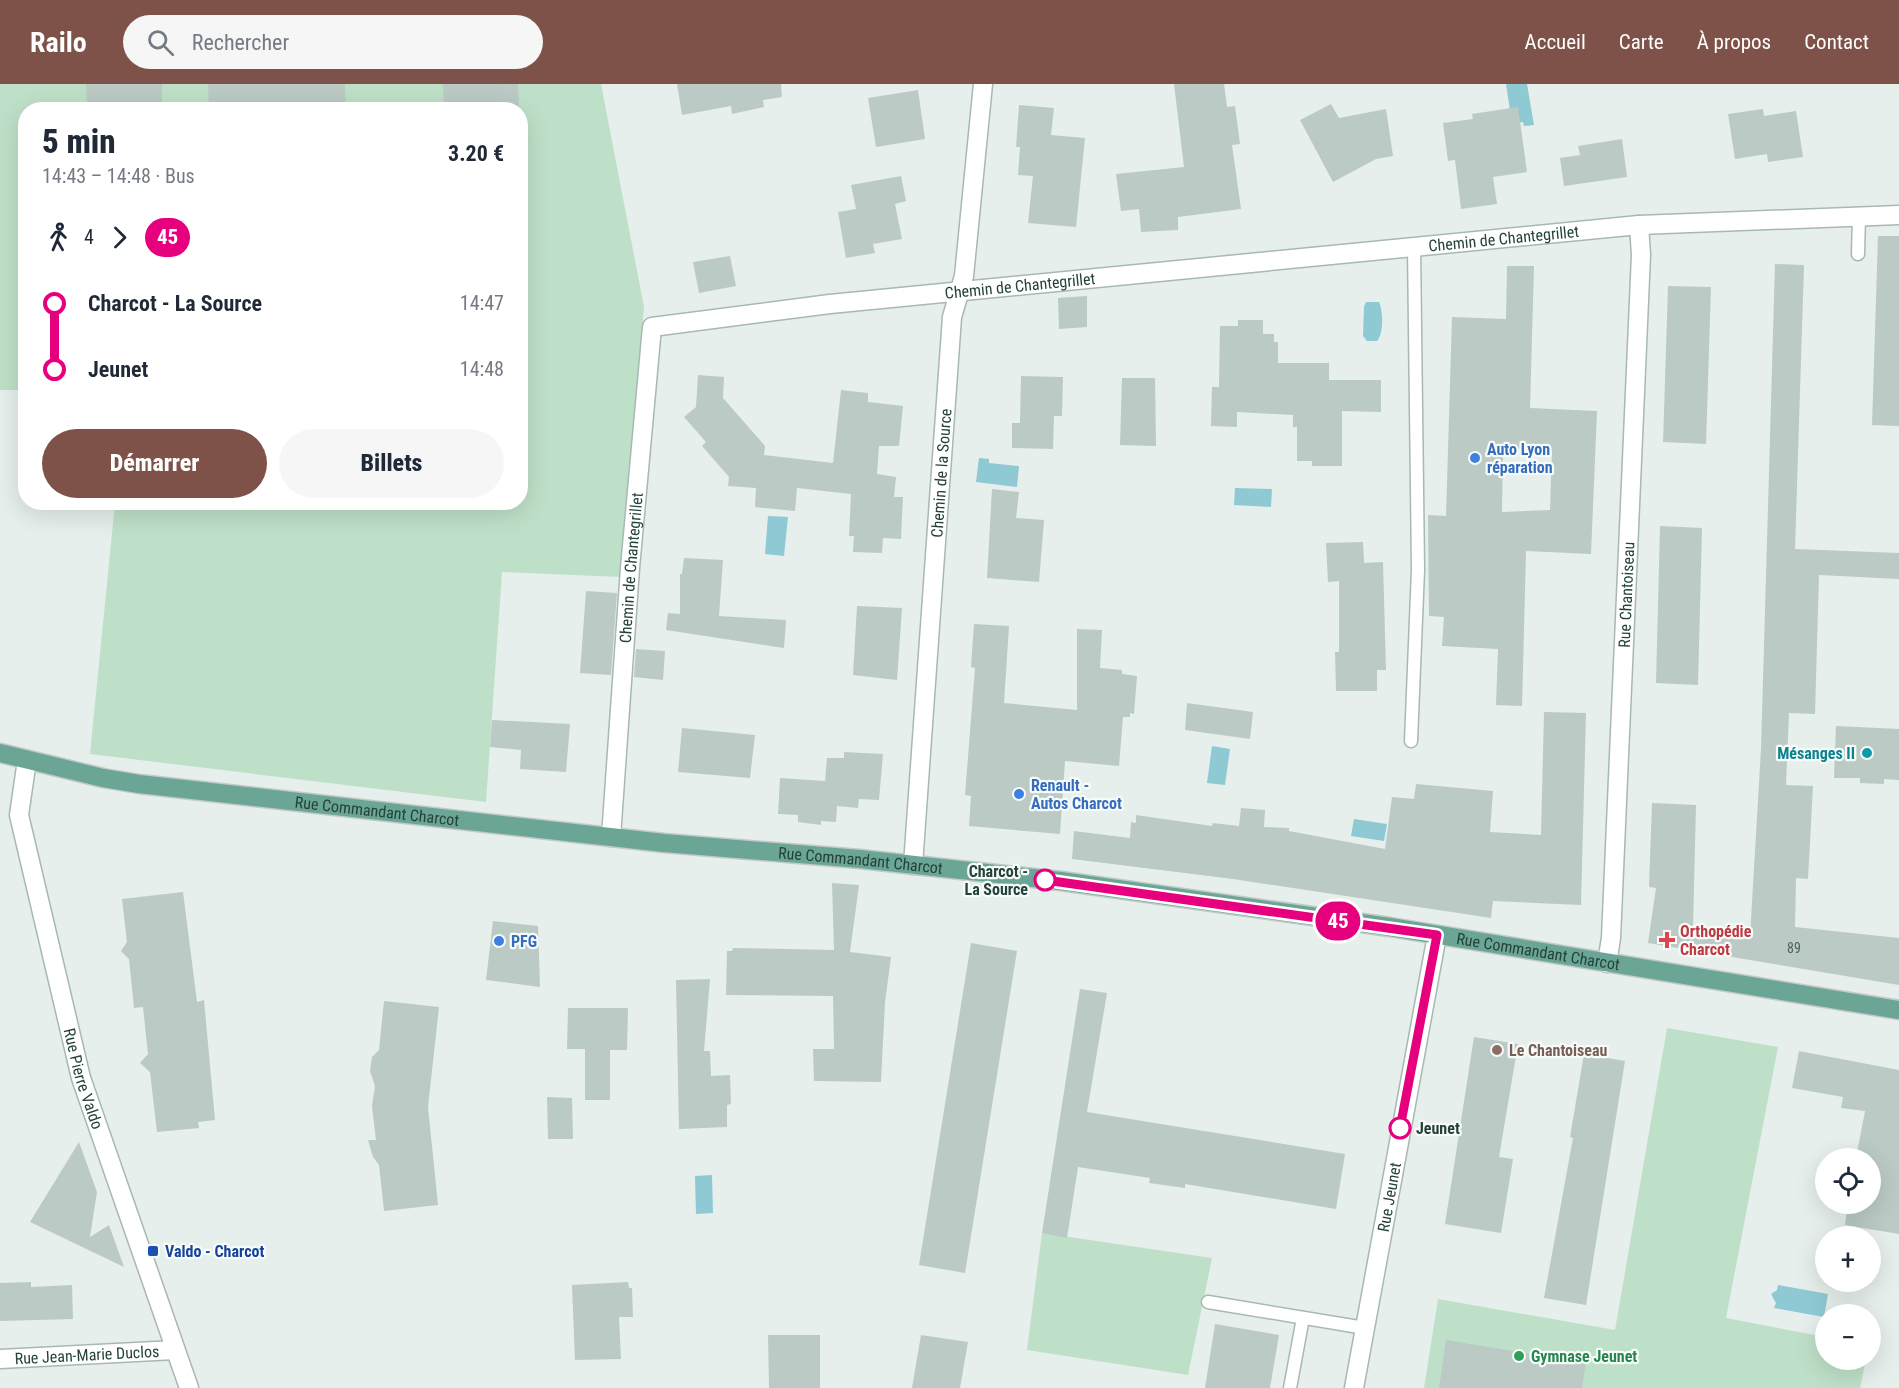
<!DOCTYPE html>
<html lang="fr">
<head>
<meta charset="utf-8">
<style>
  :root { --surface:#fff; --page:#f6f6f7; --text:#1f2937; --muted:#747a83; --accent:#7f5249 }
  body { margin:0; font-family:"Roboto Condensed",sans-serif; background:var(--page); color:var(--text); height:100vh; display:flex; flex-direction:column; font-size:22px; white-space:nowrap }
  * { box-sizing:border-box; margin:0 }
  p { font-size:20px; color:var(--muted) }
  .icon { flex:none; width:33px; height:33px; fill:none; stroke:currentColor; stroke-width:2; stroke-linecap:round; stroke-linejoin:round }
  .map { position:relative; flex:1; overflow:hidden }
  .panel { position:absolute; left:18px; top:18px; width:510px; height:408px; display:flex; flex-direction:column; background:var(--surface); border-radius:24px; box-shadow:0 6px 24px #0002 }
  .panel>* { flex:none }
  .badge { padding:0 12px; border-radius:20px; font-size:21px; line-height:39px }
  .fabs { position:absolute; left:1815px; top:1064px; display:grid; gap:12px }
  .fabs a { display:grid; place-items:center; width:66px; height:66px; border-radius:50%; background:var(--surface); box-shadow:0 6px 24px #0002; font-size:30px }
  .map>.badge { position:absolute; translate:-50% -50%; box-shadow:0 0 0 3px #fff }
  .legs { display:flex; align-items:center; gap:9px; height:66px; padding:0 24px; font-size:20px }
  .legs p { margin-inline-start:auto }
  .summary { display:flex; align-items:center; justify-content:space-between; height:102px; padding:0 24px }
  h1 { font-size:33px; font-weight:800; line-height:45px }
  .primary-button { display:flex; gap:12px; margin-top:auto; padding:12px 24px }
  .primary-button a { flex:1; height:69px; border-radius:36px; background:var(--accent); color:#fff; font-size:24px; font-weight:800; line-height:69px; text-align:center }
  .primary-button a+a { background:var(--page); color:var(--text) }
  ul { padding:0 24px; list-style:none }
  li { display:flex; align-items:center; gap:21px; height:66px; font-size:22px }
  li i { display:grid; place-items:center; width:9px; height:100%; margin:0 8px; background:currentColor }
  li i::after { content:''; width:15px; height:15px; margin:-8px; border:4px solid; border-radius:50%; background:var(--surface) }
  li p { margin-inline-start:auto }
  li:first-child i { background:linear-gradient(#0000 50%,currentColor 0) }
  li:last-child i { background:linear-gradient(currentColor 50%,#0000 0) }
  header { display:flex; align-items:center; gap:36px; box-sizing:border-box; height:84px; padding:0 30px; background:var(--accent); color:#fff }
  header strong { font-size:28px }
  nav { display:flex; gap:33px; margin-inline-start:auto; font-size:21px }
  .search { width:420px; height:54px; background:var(--page); display:flex; align-items:center; gap:15px; box-sizing:border-box; padding:0 21px; border-radius:33px; color:var(--muted); font-size:22px }
  .map>svg:first-child { display:block }
</style>
</head>
<body>
<header>
<strong>Railo</strong>
<div class="search"><svg class="icon" aria-label="search" viewBox="0 0 24 24"><circle cx="10" cy="10" r="6"/><path d="M15 15l6 6"/></svg>Rechercher</div>
<nav><a>Accueil</a><a>Carte</a><a>À propos</a><a>Contact</a></nav>
</header>
<div class="map">
<svg width="1899" height="1304" viewBox="0 0 1899 1304">
  <rect width="100%" height="100%" fill="#e6efeb"/>
  <!-- green -->
  <g fill="#bfe0c8">
    <polygon points="0,0 601,0 644,223 620,493 502,488 486,718 90,670 115,419 520,418 520,26 26,26 25,306 0,306"/>
    <polygon points="1667,944 1778,963 1726,1234 1825,1253 1826,1275 1866,1275 1860,1304 1424,1304 1438,1215 1615,1246"/>
    <polygon points="1042,1149 1212,1174 1188,1291 1027,1266"/>
  </g>
  <!-- water -->
  <g fill="#8ec9d4">
    <polygon points="1506,0 1527,0 1534,41 1524,42 1523,38 1512,40"/>
    <path d="M1366 218H1379C1383 227 1384 249 1377 257H1367L1363 252 1364 223Z"/>
    <polygon points="979,374 989,375 989,379 1019,382 1017,403 976,398"/>
    <polygon points="1235,404 1272,405 1271,423 1234,421"/>
    <polygon points="768,432 788,433 784,472 765,470"/>
    <polygon points="1212,662 1230,665 1225,701 1207,699"/>
    <polygon points="1354,735 1387,740 1384,757 1351,752"/>
    <polygon points="712,1091 713,1129 696,1130 695,1092"/>
    <polygon points="1778,1201 1828,1210 1824,1233 1774,1224 1776,1219 1771,1210 1777,1206"/>
  </g>
  <!-- building -->
  <g fill="#bbcac4" fill-rule="evenodd">
    <polygon points="86,0 162,0 162,26 87,26"/>
    <polygon points="208,0 345,0 346,26 209,26"/>
    <polygon points="443,0 518,0 519,26 444,26"/>
    <polygon points="677,0 781,0 782,13 763,16 764,23 732,30 731,22 682,31"/>
    <polygon points="1174,0 1224,0 1227,23 1235,22 1240,60 1232,61 1241,125 1178,133 1178,146 1141,148 1139,125 1121,127 1116,90 1184,83"/>
    <polygon points="918,6 925,55 876,63 868,14"/>
    <polygon points="1331,20 1339,34 1386,25 1393,72 1376,75 1333,98 1300,36"/>
    <polygon points="1019,21 1054,24 1051,51 1085,54 1076,143 1028,139 1033,92 1018,91 1020,63 1016,63"/>
    <polygon points="1518,23 1527,88 1493,93 1497,120 1461,125 1455,76 1448,77 1443,39 1473,35 1472,30"/>
    <polygon points="1763,25 1764,32 1796,27 1803,73 1768,78 1767,70 1735,75 1728,30"/>
    <polygon points="1622,55 1627,93 1564,102 1560,74 1580,71 1578,62"/>
    <polygon points="901,92 906,117 895,120 902,155 873,160 875,169 846,174 838,128 856,125 851,101"/>
    <polygon points="1878,152 1899,152 1899,342 1872,341"/>
    <polygon points="730,172 736,202 699,209 693,178"/>
    <polygon points="1775,180 1804,181 1795,465 1899,469 1899,495 1819,491 1815,630 1789,629 1786,701 1813,702 1808,795 1796,794 1795,843 1899,854 1899,901 1648,859 1656,804 1649,803 1652,719 1696,721 1693,843 1750,852 1761,665"/>
    <path d="M1507 182H1534L1530 324 1597 327 1591 470 1526 467 1522 622 1496 621 1498 565 1442 562 1444 533 1429 532 1428 431 1446 432 1452 233 1506 235ZM1503 365 1552 366 1550 426 1502 428Z"/>
    <polygon points="1668,202 1711,203 1706,360 1663,358"/>
    <polygon points="1087,212 1087,243 1059,245 1058,214"/>
    <polygon points="1238,236 1263,236 1263,250 1274,250 1274,258 1278,258 1278,279 1329,279 1329,296 1381,296 1381,328 1342,327 1342,382 1312,382 1312,377 1297,377 1297,343 1293,343 1293,331 1237,328 1237,343 1211,342 1212,303 1219,303 1220,242 1238,242"/>
    <polygon points="698,291 724,293 723,314 765,362 764,371 833,379 841,306 868,309 868,318 903,322 899,362 879,362 877,390 896,393 894,413 903,413 901,455 883,454 882,469 853,468 854,452 849,452 851,410 797,404 795,427 755,423 756,404 728,402 729,393 702,362 706,358 684,333 696,323"/>
    <polygon points="1021,292 1063,293 1062,332 1054,332 1053,365 1012,364 1012,339 1020,339"/>
    <polygon points="1122,294 1155,294 1156,362 1120,361"/>
    <polygon points="992,405 1019,408 1016,434 1044,436 1039,498 987,494"/>
    <polygon points="1660,442 1702,444 1698,601 1656,599"/>
    <polygon points="1363,458 1364,479 1383,478 1386,586 1377,586 1377,607 1336,607 1335,568 1339,568 1339,497 1328,498 1326,459"/>
    <polygon points="684,474 723,476 719,532 786,536 784,564 666,546 668,529 680,530 680,490 682,490"/>
    <polygon points="586,507 617,509 611,591 580,589"/>
    <polygon points="857,522 902,524 897,596 853,591"/>
    <polygon points="974,540 1009,542 1004,619 1077,626 1077,545 1102,546 1100,584 1122,586 1122,590 1137,592 1134,630 1130,629 1130,633 1123,633 1119,682 1065,677 1060,750 969,742 971,712 965,711 975,584 971,583"/>
    <polygon points="636,565 665,567 663,596 634,593"/>
    <polygon points="1187,619 1253,628 1250,655 1185,646"/>
    <polygon points="1544,628 1586,629 1581,821 1493,817 1491,834 1233,795 1072,775 1074,747 1130,754 1131,738 1136,739 1136,731 1212,742 1213,739 1239,742 1241,724 1265,726 1264,743 1289,744 1289,747 1385,765 1392,713 1414,715 1416,700 1493,707 1490,748 1541,751"/>
    <polygon points="492,636 570,640 566,688 520,685 521,666 490,663"/>
    <polygon points="1836,642 1899,645 1899,696 1884,695 1884,700 1860,699 1860,694 1834,694"/>
    <polygon points="682,644 755,651 750,694 678,688"/>
    <polygon points="844,668 883,670 879,716 859,715 858,724 837,722 836,738 821,737 821,741 798,738 798,731 778,730 780,694 825,697 827,674 844,674"/>
    <polygon points="832,799 859,801 850,868 891,873 885,918 881,998 814,997 813,965 834,965 833,912 726,911 727,867 732,867 733,864 834,866"/>
    <polygon points="183,808 197,918 204,916 215,1036 198,1038 199,1044 157,1048 150,988 140,979 148,970 143,923 134,924 129,875 121,867 127,858 122,815"/>
    <polygon points="493,837 538,842 540,903 486,896"/>
    <polygon points="971,859 1017,867 965,1189 919,1181"/>
    <polygon points="710,895 704,967 710,967 711,992 730,991 731,1020 727,1021 727,1043 679,1045 676,896"/>
    <polygon points="1080,905 1107,909 1087,1028 1345,1070 1336,1125 1185,1100 1185,1104 1149,1099 1150,1094 1078,1083 1067,1154 1042,1149"/>
    <polygon points="384,917 439,923 428,1023 438,1121 384,1127 379,1081 373,1073 368,1056 376,1056 372,1022 375,1002 370,987 372,973 379,966"/>
    <polygon points="568,924 628,924 627,966 610,966 610,1016 585,1016 585,965 567,965"/>
    <polygon points="1474,953 1518,960 1499,1073 1513,1075 1501,1149 1445,1140"/>
    <polygon points="1799,967 1899,986 1899,1150 1845,1141 1848,1119 1870,1119 1870,1074 1856,1074 1865,1027 1841,1024 1843,1013 1792,1004"/>
    <polygon points="1584,970 1625,977 1586,1221 1544,1214 1573,1054 1570,1053"/>
    <polygon points="547,1013 572,1014 573,1055 548,1055"/>
    <polygon points="79,1058 97,1108 90,1153 109,1141 124,1183 30,1138"/>
    <polygon points="31,1198 31,1203 72,1201 73,1235 0,1237 0,1199"/>
    <polygon points="628,1198 629,1204 632,1204 633,1233 619,1233 621,1275 575,1276 572,1201"/>
    <polygon points="1215,1240 1279,1251 1270,1304 1205,1304"/>
    <polygon points="768,1251 820,1251 820,1304 769,1304"/>
    <polygon points="921,1251 968,1258 960,1304 912,1304"/>
    <polygon points="1446,1256 1586,1279 1582,1304 1439,1304"/>
  </g>
  <g fill="none" stroke-linecap="round" stroke-linejoin="round">
    <!-- service casing -->
    <g stroke="#a8b8b2" stroke-width="15">
      <g id="service">
        <polyline points="1858,170 1859,132"/>
        <polyline points="1411,657 1418,486 1414,162"/>
        <polyline points="1208,1218 1365,1244"/>
        <polyline points="1290,1304 1303,1234"/>
      </g>
    </g>
    <!-- minor casing -->
    <g stroke="#a8b8b2" stroke-width="21">
      <g id="minor">
        <path id="s1" d="M611 753 630 484 652 243 830 220 1639 141 1899 131"/>
        <path id="s2" d="M913 781 952 233 964 192 983 0"/>
        <path id="s3" d="M1607 879 1611 854 1641 171 1639 141"/>
        <path id="s4" d="M0 1275 175 1266"/>
        <path id="s5" d="M1354 1304 1437 851"/>
      </g>
    </g>
    <!-- tertiary casing -->
    <g stroke="#a8b8b2" stroke-width="21">
      <g id="tertiary">
        <path id="s6" d="M27 676 19 731 81 994 189 1304"/>
      </g>
    </g>
    <!-- primary casing -->
    <g stroke="#c2cac8" stroke-width="21">
      <g id="primary">
        <path id="s7" d="M0 669 103 694 139 700 664 759 860 775 1061 797 1390 843 1899 926"/>
      </g>
    </g>
    <!-- service -->
    <use href="#service" stroke="#fff" stroke-width="12"/>
    <!-- minor -->
    <use href="#minor" stroke="#fff" stroke-width="18"/>
    <!-- tertiary -->
    <use href="#tertiary" stroke="#fff" stroke-width="18"/>
    <!-- primary -->
    <use href="#primary" stroke="#6aa596" stroke-width="18"/>
  </g>
  <g fill="none" stroke-linecap="round" stroke-linejoin="round">
    <!-- line-1 casing -->
    <g stroke="#fff" stroke-width="14">
      <polyline id="line-1" points="1045,796 1437,851 1400,1044"/>
    </g>
    <!-- line-1 -->
    <use href="#line-1" stroke="#e6007e" stroke-width="9"/>
  </g>
  <!-- markers -->
  <g fill="#3f7fe0" stroke="#f7fbf9" stroke-width="2">
    <circle cx="1475" cy="374" r="6"/>
    <circle cx="1019" cy="710" r="6"/>
    <circle cx="499" cy="857" r="6"/>
  </g>
  <circle fill="#0f9aa8" stroke="#f7fbf9" stroke-width="2" cx="1867" cy="669" r="6"/>
  <g fill="#fff" stroke="#e6007e" stroke-width="3">
    <circle cx="1045" cy="796" r="10"/>
    <circle cx="1400" cy="1044" r="10"/>
  </g>
  <path fill="#e0444e" stroke="#f7fbf9" stroke-width="2" d="M1664 847h6v6h6v6h-6v6h-6v-6h-6v-6h6z"/>
  <circle fill="#8d6e63" stroke="#f7fbf9" stroke-width="2" cx="1497" cy="966" r="6"/>
  <rect fill="#1a4fb4" stroke="#f7fbf9" stroke-width="2" x="147" y="1161" width="12" height="12" rx="3"/>
  <circle fill="#2e9e5b" stroke="#f7fbf9" stroke-width="2" cx="1519" cy="1272" r="6"/>
  <g text-anchor="middle" dominant-baseline="central" stroke-width="4.5" stroke-linejoin="round" paint-order="stroke">
    <!-- number labels -->
    <g font-size="14" fill="#4a645c">
      <text x="1794" y="864">89</text>
    </g>
    <!-- street labels -->
    <g font-size="16" fill="#24423a" stroke="#f7fbf9">
      <text stroke="none"><textPath href="#s1" startOffset="1368">Chemin de Chantegrillet</textPath></text>
      <text stroke="none"><textPath href="#s1" startOffset="882">Chemin de Chantegrillet</textPath></text>
      <text stroke="none"><textPath href="#s2" startOffset="393">Chemin de la Source</textPath></text>
      <text stroke="none"><textPath href="#s1" startOffset="270">Chemin de Chantegrillet</textPath></text>
      <text stroke="none"><textPath href="#s3" startOffset="369">Rue Chantoiseau</textPath></text>
      <text stroke="none"><textPath href="#s7" startOffset="382">Rue Commandant Charcot</textPath></text>
      <text stroke="none"><textPath href="#s7" startOffset="868">Rue Commandant Charcot</textPath></text>
      <text stroke="none"><textPath href="#s7" startOffset="1552">Rue Commandant Charcot</textPath></text>
      <text stroke="none"><textPath href="#s6" startOffset="327">Rue Pierre Valdo</textPath></text>
      <text stroke="none"><textPath href="#s5" startOffset="194">Rue Jeunet</textPath></text>
      <text stroke="none"><textPath href="#s4" startOffset="87">Rue Jean-Marie Duclos</textPath></text>
    </g>
    <!-- shop labels -->
    <g font-size="16" font-weight="bold" fill="#366cbe" stroke="#f7fbf9" text-anchor="start">
      <text x="1487" y="365">Auto Lyon<tspan x="1487" dy="18">réparation</tspan></text>
      <text x="1031" y="701">Renault -<tspan x="1031" dy="18">Autos Charcot</tspan></text>
      <text x="511" y="857">PFG</text>
    </g>
    <!-- culture labels -->
    <g font-size="16" font-weight="bold" fill="#0d838f" stroke="#f7fbf9" text-anchor="end">
      <text x="1855" y="669">Mésanges II</text>
    </g>
    <!-- stop labels -->
    <g font-size="16" font-weight="bold" fill="#24423a" stroke="#f7fbf9" text-anchor="end">
      <text x="1028" y="787">Charcot -<tspan x="1028" dy="18">La Source</tspan></text>
      <text x="1416" y="1044" text-anchor="start">Jeunet</text>
    </g>
    <!-- health labels -->
    <g font-size="16" font-weight="bold" fill="#be3a42" stroke="#f7fbf9" text-anchor="start">
      <text x="1680" y="847">Orthopédie<tspan x="1680" dy="18">Charcot</tspan></text>
    </g>
    <!-- education labels -->
    <g font-size="16" font-weight="bold" fill="#785e54" stroke="#f7fbf9" text-anchor="start">
      <text x="1509" y="966">Le Chantoiseau</text>
    </g>
    <!-- transit labels -->
    <g font-size="16" font-weight="bold" fill="#164399" stroke="#f7fbf9" text-anchor="start">
      <text x="165" y="1167">Valdo - Charcot</text>
    </g>
    <!-- leisure labels -->
    <g font-size="16" font-weight="bold" fill="#27864d" stroke="#f7fbf9" text-anchor="start">
      <text x="1531" y="1272">Gymnase Jeunet</text>
    </g>
  </g>
</svg>
<div class="fabs">
<a><svg class="icon" aria-label="locate" viewBox="0 0 24 24"><circle cx="12" cy="12" r="6"/><path d="M12 2v4M12 18v4M2 12h4M18 12h4"/></svg></a>
<a>+</a>
<a>−</a>
</div>
<b class="badge" style="left:1338px;top:837px;background:#e6007e;color:#fff">45</b>
<section class="panel">
<div class="summary"><div><h1>5 min</h1><p>14:43 – 14:48 · Bus</p></div><b>3.20 €</b></div>
<div class="legs"><svg class="icon" aria-label="walk" viewBox="0 0 24 24"><circle cx="13" cy="4" r="2"/><path d="M13 8l-2 6 4 7M11 14l-3 7M7 12l3-4h3l4 4"/></svg>4<svg class="icon" aria-label="forward" viewBox="0 0 24 24"><path d="M9 5l7 7-7 7"/></svg><b class="badge" style="background:#e6007e;color:#fff">45</b></div>
<ul>
<li><i style="color:#e6007e"></i><b>Charcot - La Source</b><p>14:47</p></li>
<li><i style="color:#e6007e"></i><b>Jeunet</b><p>14:48</p></li>
</ul>
<div class="primary-button"><a>Démarrer</a><a>Billets</a></div>
</section>
</div>
</body>
</html>
